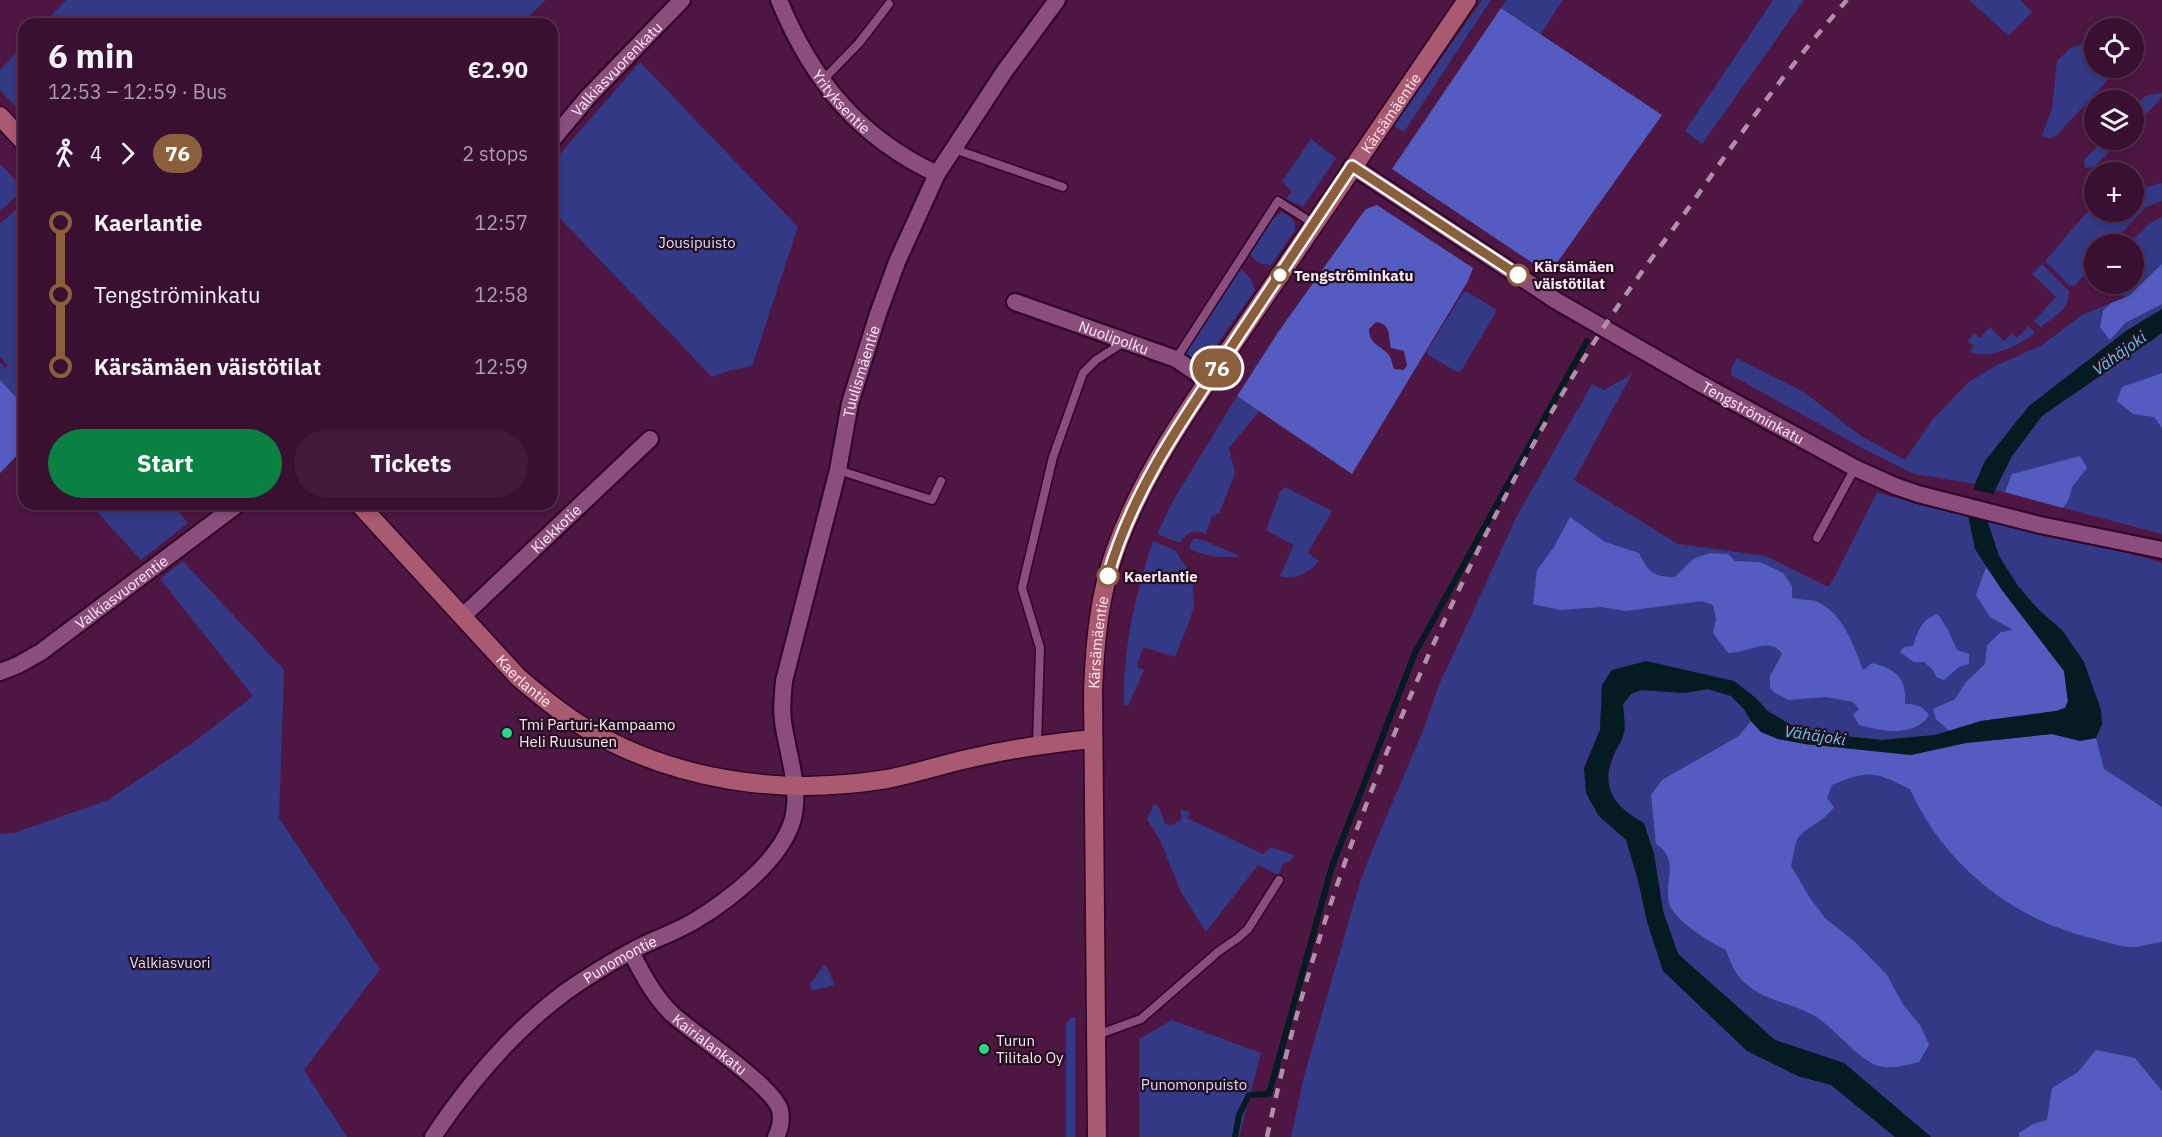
<!DOCTYPE html>
<html lang="en">
<head>
<meta charset="utf-8">
<style>
  :root { --surface:#3a1032; --page:#41193a; --text:#f1f3f6; --muted:#ab9dac; --line:#54304d; --accent:#0b8043 }
  body { margin:0; font-family:"IBM Plex Sans",sans-serif; background:var(--page); color:var(--text); height:100vh; display:flex; flex-direction:column; font-size:22px; white-space:nowrap }
  * { box-sizing:border-box; margin:0 }
  p { font-size:20px; color:var(--muted) }
  .icon { flex:none; width:33px; height:33px; fill:none; stroke:currentColor; stroke-width:2; stroke-linecap:round; stroke-linejoin:round }
  .map { position:relative; flex:1; overflow:hidden }
  .panel { position:absolute; left:18px; top:18px; width:540px; height:492px; display:flex; flex-direction:column; background:var(--surface); border-radius:18px; box-shadow:0 3px 9px #0003,0 0 0 2px var(--line) }
  .panel>* { flex:none }
  .badge { padding:0 12px; border-radius:20px; font-size:21px; line-height:39px }
  .tools { position:absolute; left:2084px; top:18px; display:grid; gap:12px }
  .tools a { display:grid; place-items:center; width:60px; height:60px; border-radius:50%; background:var(--surface); box-shadow:0 3px 9px #0003,0 0 0 2px var(--line); font-size:30px }
  .map>.badge { position:absolute; translate:-50% -50%; box-shadow:0 0 0 3px #fff }
  .legs { display:flex; align-items:center; gap:9px; height:66px; padding:0 30px; font-size:20px }
  .legs p { margin-inline-start:auto }
  .summary { display:flex; align-items:center; justify-content:space-between; height:102px; padding:0 30px }
  h1 { font-size:33px; font-weight:700; line-height:45px }
  .cta { display:flex; gap:12px; margin-top:auto; padding:12px 30px }
  .cta a { flex:1; height:69px; border-radius:36px; background:var(--accent); color:#fff; font-size:24px; font-weight:700; line-height:69px; text-align:center }
  .cta a+a { background:var(--page); color:var(--text) }
  ul { padding:0 30px; list-style:none }
  li { display:flex; align-items:center; gap:21px; height:72px; font-size:22px }
  li i { display:grid; place-items:center; width:9px; height:100%; margin:0 8px; background:currentColor }
  li i::after { content:''; width:15px; height:15px; margin:-8px; border:4px solid; border-radius:50%; background:var(--surface) }
  li p { margin-inline-start:auto }
  li:first-child i { background:linear-gradient(#0000 50%,currentColor 0) }
  li:last-child i { background:linear-gradient(currentColor 50%,#0000 0) }
  .map>svg:first-child { display:block }
</style>
</head>
<body>
<div class="map">
<svg width="2162" height="1137" viewBox="0 0 2162 1137">
  <rect width="100%" height="100%" fill="#4e1643"/>
  <!-- green -->
  <g fill="#343985">
    <polygon points="66,0 546,0 521,24 43,24"/>
    <polygon points="1482,0 1491,0 1404,132 1394,126"/>
    <polygon points="1506,0 1563,0 1541,34 1501,8"/>
    <polygon points="1773,0 1804,0 1702,144 1685,131"/>
    <polygon points="1969,0 2020,0 2032,12 2009,36"/>
    <path d="M2094 39V68H2119L2057 135C2052 139 2047 139 2042 135L2052 109 2057 61 2069 49Z"/>
    <polygon points="24,44 24,115 0,90 0,70"/>
    <polygon points="640,62 798,227 752,366 731,370 712,377 552,210 552,163"/>
    <polygon points="2162,93 2162,97 2133,128 2133,108 2145,96"/>
    <polygon points="1311,139 1336,158 1303,207 1286,199 1292,191 1282,182"/>
    <polygon points="2104,140 2121,140 2094,167 2085,168 2084,160"/>
    <polygon points="0,164 24,189 0,211"/>
    <polygon points="2162,183 2162,201 2146,207 2111,244 2094,244 2094,263 2076,285 2070,286 2045,261 2094,204 2094,212 2133,212 2133,190"/>
    <polygon points="24,202 24,449 0,473 0,362 5,368 8,366 0,357 0,224"/>
    <path d="M1281 212C1289 215 1296 220 1295 230L1271 265C1263 265 1253 262 1250 253L1272 220Z"/>
    <polygon points="2162,217 2162,309 2126,331 2029,406 1985,461 1975,484 1914,474 1864,449 1731,375 1731,369 1737,358 1805,393 1861,436 1905,460 1933,419 1969,382 1995,366 2042,345 2082,315 2125,297 2111,284 2133,284 2133,244 2129,244 2149,224"/>
    <path d="M2042 264 2069 291C2069 310 2055 316 2041 327L2034 321 2056 297 2032 274Z"/>
    <polygon points="1240,268 1250,278 1255,290 1206,360 1194,360 1187,356 1186,352"/>
    <polygon points="1466,291 1495,309 1496,312 1461,371 1457,372 1428,355 1427,351 1463,293"/>
    <path d="M2029 326 2035 333C2018 346 1990 360 1969 352L1974 346 1968 341 1974 333 1980 338 1990 327 2004 341 2012 333 2017 338Z"/>
    <polygon points="2162,333 2162,534 1995,490 2012,456 2042,416"/>
    <polygon points="1632,374 1574,480 1678,544 1766,556 1829,587 1877,493 1968,515 2002,590 2064,671 1981,721 1935,735 1882,740 1834,735 1793,726 1767,710 1757,699 1734,681 1612,670 1602,685 1600,730 1584,768 1598,815 1626,840 1663,971 1798,1076 1831,1085 1895,1137 1291,1137 1304,1076 1360,882 1371,853 1422,733 1439,685 1516,518 1592,384 1604,390"/>
    <path d="M1237 396 1259 411 1229 448 1235 473 1219 514H1216L1215 517 1212 516 1206 534C1194 528 1186 533 1180 543L1157 534 1174 499Z"/>
    <path d="M1285 487 1332 511 1308 553 1319 561C1310 573 1294 581 1280 576L1294 545 1266 530 1280 492Z"/>
    <polygon points="90,504 172,504 188,523 141,560"/>
    <path d="M1987 520C2045 535 2105 544 2162 563V1137H1931L1844 1063 1775 1040 1678 954 1663 911 1654 854 1644 823C1615 807 1600 791 1613 757 1616 748 1623 740 1624 731 1625 723 1623 712 1623 704L1631 694 1641 690 1684 693 1708 689 1731 696 1743 708 1751 721 1805 744 2096 738 2038 609 2018 586 1999 556Z"/>
    <path d="M1194 538 1203 540 1240 556C1224 559 1206 556 1191 550L1189 546Z"/>
    <path d="M1153 541 1176 551 1188 570 1193 585 1194 605 1190 620 1175 657 1143 647 1137 667 1144 670 1129 704 1126 706 1124 705C1123 648 1135 595 1153 541Z"/>
    <polygon points="183,561 284,670 279,818 380,969 304,1070 347,1137 0,1137 0,834 14,833 108,800 194,742 253,696 160,579"/>
    <polygon points="1154,804 1158,805 1165,824 1172,825 1181,820 1181,809 1190,813 1187,818 1263,854 1271,847 1294,855 1292,860 1283,864 1278,875 1258,865 1206,932 1181,892 1160,840 1147,819"/>
    <polygon points="825,964 835,985 812,991 810,984"/>
    <polygon points="1071,1017 1075,1017 1075,1137 1066,1137 1066,1024"/>
    <polygon points="1172,1020 1261,1053 1239,1137 1139,1137 1139,1039"/>
  </g>
  <!-- forest -->
  <g fill="#545cc1" fill-rule="evenodd">
    <polygon points="1501,8 1662,115 1549,274 1392,169"/>
    <path d="M1377 205 1473 268 1468 281 1352 474 1237 396 1279 331 1362 214 1366 209ZM1376 322C1392 324 1388 337 1391 348L1404 351 1407 365 1404 370 1394 369C1392 365 1392 359 1389 355 1381 345 1369 345 1369 329Z"/>
    <polygon points="2162,264 2162,304 2125,323 2110,340 2100,327 2103,311 2111,303 2129,296"/>
    <polygon points="2162,373 2162,428 2154,417 2133,414 2117,401 2122,387"/>
    <polygon points="0,380 24,406 24,448 0,473"/>
    <polygon points="2080,456 2087,468 2072,487 2069,499 2063,508 2005,492 2012,474"/>
    <path d="M1570 517 1605 542 1639 553C1648 572 1653 577 1675 577L1693 559 1710 553 1728 554 1735 561 1760 562 1783 573 1792 586V598C1801 600 1813 599 1820 603 1844 616 1854 646 1863 670L1872 663C1896 669 1907 678 1905 704 1916 704 1923 706 1929 715 1915 738 1881 731 1859 725L1853 715 1859 709 1853 702 1826 697 1789 700 1775 693 1770 688V676L1782 654C1771 635 1745 654 1728 653L1713 633 1716 619 1713 605 1702 601 1626 611 1601 607 1560 610 1533 604 1537 570 1554 547Z"/>
    <polygon points="1986,567 2002,590 2064,671 2068,701 2065,708 2056,711 1981,721 1949,731 1936,719 1933,709 1955,699 1966,682 1985,664 1987,645 2001,632 2013,630 1990,617 1976,595"/>
    <path d="M1938 614 1948 630 1957 650 1969 654V664L1959 667 1944 680 1936 677 1933 670 1924 662H1914L1900 652 1904 647 1913 646C1918 631 1922 618 1938 614Z"/>
    <path d="M1751 721 1761 732 1778 739 1805 744 1911 755 1966 743 2052 734 2080 741 2096 738 2104 769 2162 807V942C2153 943 2144 946 2135 947 2123 948 2107 942 2095 939 2014 921 1944 865 1910 789 1874 772 1871 769 1832 785L1827 798 1834 807C1824 822 1808 825 1798 838 1794 845 1793 858 1791 866L1810 898 1825 918 1855 942 1887 975 1904 1006 1920 1025 1929 1045 1919 1062C1908 1065 1895 1068 1883 1067 1859 1063 1835 1027 1813 1015 1790 1002 1764 1001 1744 982 1735 974 1730 961 1726 950 1711 943 1673 920 1669 903 1664 880 1680 859 1656 844L1651 795 1662 780 1739 736Z"/>
    <polygon points="2096,1050 2135,1058 2162,1091 2162,1137 2019,1137 2019,1133 2033,1124 2047,1120 2052,1088 2078,1072"/>
  </g>
  <!-- water -->
  <path fill="#041b21" d="M2162 309V333L2042 416 2012 456 1995 490 1987 520 1999 556 2018 586 2038 609 2062 630 2084 662 2101 710 2102 724 2096 738 2080 741 2052 734 1966 743 1911 755 1805 744 1778 739 1761 732 1751 721 1743 708 1731 696 1708 689 1684 693 1641 690 1631 694 1623 704C1623 712 1626 724 1624 732 1623 740 1617 747 1614 754 1599 788 1615 807 1644 823L1654 854 1663 911 1678 954 1775 1040 1844 1063 1931 1137H1895L1831 1085 1798 1076 1747 1051 1663 971 1647 922 1637 875 1626 840 1598 815 1586 793 1584 768 1600 730 1602 685 1612 670 1646 661 1734 681 1757 699 1767 711 1793 726 1834 735 1882 740 1935 735 1981 721 2056 711 2065 708 2068 701 2064 671 2002 590 1975 549 1968 515 1975 484 1985 461 2029 406 2126 331Z"/>
  <!-- pier -->
  <polygon fill="#4e1643" points="1971,489 1997,495 1990,520 1965,514"/>
  <g fill="none" stroke-linecap="round" stroke-linejoin="round">
    <!-- stream -->
    <polyline stroke="#041b21" stroke-width="6" points="1235,1137 1239,1115 1249,1095 1269,1094 1332,866 1415,653 1587,341"/>
    <!-- lane casing -->
    <g stroke="#2d0426" stroke-width="11">
      <g id="lane">
        <polyline points="823,80 859,43 889,4"/>
        <polyline points="954,149 1063,187"/>
        <polyline points="1176,359 1278,201 1314,224"/>
        <polyline points="838,470 932,500 941,481"/>
        <polyline points="1817,538 1855,468"/>
        <polyline points="1037,744 1040,648 1022,588 1053,457 1083,373 1096,360 1124,342"/>
        <polyline points="1097,1035 1141,1019 1219,951 1238,938 1248,929 1279,880"/>
      </g>
    </g>
    <!-- street casing -->
    <g stroke="#2d0426" stroke-width="20">
      <g id="street">
        <path id="s1" d="M779 0C812 80 858 137 937 174"/>
        <path id="s2" d="M552 140 588 97 682 0"/>
        <path id="s3" d="M1352 166 1555 300 1694 380 1855 468 1895 486 1918 494 2040 525 2162 550"/>
        <path id="s4" d="M1015 302 1176 359 1208 381"/>
        <path id="s5" d="M462 617 650 439"/>
        <path id="s6" d="M0 672 18 665 41 652 238 504"/>
        <path id="s7" d="M631 952C642 973 653 995 671 1013 692 1033 773 1085 780 1110 782 1119 780 1129 776 1137"/>
        <path id="s8" d="M433 1137C469 1083 512 1032 564 993 585 978 608 964 630 952 651 940 675 933 696 920 729 900 777 863 791 825 803 792 787 754 783 721 781 708 783 694 784 681L838 470 850 403 878 314 897 262 937 174 1004 72 1057 0"/>
      </g>
    </g>
    <!-- secondary casing -->
    <g stroke="#2d0426" stroke-width="21">
      <g id="secondary">
        <polyline points="0,116 24,142"/>
        <path id="s9" d="M359 504 518 677C540 696 562 714 587 729 678 782 784 796 887 779 914 774 940 765 967 759 1009 749 1050 743 1093 739"/>
        <path id="s10" d="M1097 1137 1093 690C1095 643 1099 596 1115 551 1145 466 1202 390 1252 316 1323 210 1396 106 1467 0"/>
      </g>
    </g>
    <!-- lane -->
    <use href="#lane" stroke="#8b4e7c" stroke-width="8"/>
    <!-- street -->
    <use href="#street" stroke="#8b4e7c" stroke-width="16"/>
    <!-- secondary -->
    <use href="#secondary" stroke="#aa5a70" stroke-width="18"/>
    <!-- rail -->
    <path stroke="#b08fa9" stroke-width="4.5" stroke-dasharray="10 10" stroke-linecap="butt" d="M1267 1137C1307 949 1372 773 1454 600 1501 500 1556 397 1618 306 1641 272 1666 239 1690 206 1740 134 1789 66 1847 0"/>
  </g>
  <g fill="none" stroke-linecap="round" stroke-linejoin="round">
    <!-- line-1 casing -->
    <g stroke="#fff" stroke-width="14">
      <path id="line-1" d="M1108 576C1131 494 1180 423 1228 352 1269 290 1311 228 1352 166L1518 275"/>
    </g>
    <!-- line-1 -->
    <use href="#line-1" stroke="#8b5e3c" stroke-width="9"/>
  </g>
  <!-- markers -->
  <g fill="#fff" stroke="#8b5e3c" stroke-width="3">
    <circle cx="1280" cy="275" r="8"/>
    <circle cx="1518" cy="275" r="10"/>
    <circle cx="1108" cy="576" r="10"/>
  </g>
  <g fill="#27d885" stroke="#260e21" stroke-width="2">
    <circle cx="507" cy="733" r="6"/>
    <circle cx="984" cy="1049" r="6"/>
  </g>
  <g text-anchor="middle" dominant-baseline="central" stroke-width="4.5" stroke-linejoin="round" paint-order="stroke">
    <!-- street labels -->
    <g font-size="15" fill="#fbecf7" stroke="#260e21">
      <text stroke="none"><textPath href="#s2" startOffset="96">Valkiasvuorenkatu</textPath></text>
      <text stroke="none"><textPath href="#s1" startOffset="120">Yrityksentie</textPath></text>
      <text stroke="none"><textPath href="#s10" startOffset="1107">Kärsämäentie</textPath></text>
      <text stroke="none"><textPath href="#s4" startOffset="105">Nuolipolku</textPath></text>
      <text stroke="none"><textPath href="#s8" startOffset="948">Tuulismäentie</textPath></text>
      <text stroke="none"><textPath href="#s3" startOffset="471">Tengströminkatu</textPath></text>
      <text stroke="none"><textPath href="#s5" startOffset="129">Kiekkotie</textPath></text>
      <text stroke="none"><textPath href="#s6" startOffset="146">Valkiasvuorentie</textPath></text>
      <text stroke="none"><textPath href="#s10" startOffset="495">Kärsämäentie</textPath></text>
      <text stroke="none"><textPath href="#s9" startOffset="242">Kaerlantie</textPath></text>
      <text stroke="none"><textPath href="#s8" startOffset="261">Punomontie</textPath></text>
      <text stroke="none"><textPath href="#s7" startOffset="123">Kairialankatu</textPath></text>
    </g>
    <!-- park labels -->
    <g font-size="15" fill="#d9dffa" stroke="#260e21">
      <text x="697" y="242">Jousipuisto</text>
      <text x="170" y="962">Valkiasvuori</text>
      <text x="1194" y="1084">Punomonpuisto</text>
    </g>
    <!-- stop labels -->
    <g font-size="15" font-weight="bold" fill="#fbecf7" stroke="#260e21" text-anchor="start">
      <text x="1534" y="266">Kärsämäen<tspan x="1534" dy="17">väistötilat</tspan></text>
      <text x="1294" y="275">Tengströminkatu</text>
      <text x="1124" y="576">Kaerlantie</text>
    </g>
    <!-- poi labels -->
    <g font-size="15" fill="#fbecf7" stroke="#260e21" text-anchor="start">
      <text x="519" y="724">Tmi Parturi-Kampaamo<tspan x="519" dy="17">Heli Ruusunen</tspan></text>
      <text x="996" y="1040">Turun<tspan x="996" dy="17">Tilitalo Oy</tspan></text>
    </g>
    <!-- water labels -->
    <g font-size="16" font-style="italic" fill="#5bd0ec" stroke="#260e21">
      <text transform="translate(2119 353) rotate(-36)">Vähäjoki</text>
      <text transform="translate(1815 735) rotate(8)">Vähäjoki</text>
    </g>
  </g>
</svg>
<div class="tools">
<a><svg class="icon" aria-label="locate" viewBox="0 0 24 24"><circle cx="12" cy="12" r="6"/><path d="M12 2v4M12 18v4M2 12h4M18 12h4"/></svg></a>
<a><svg class="icon" aria-label="layers" viewBox="0 0 24 24"><path d="M12 4l9 5-9 5-9-5zM3 14l9 5 9-5"/></svg></a>
<a>+</a>
<a>−</a>
</div>
<b class="badge" style="left:1217px;top:368px;background:#8b5e3c;color:#fff">76</b>
<section class="panel">
<div class="summary"><div><h1>6 min</h1><p>12:53 – 12:59 · Bus</p></div><b>€2.90</b></div>
<div class="legs"><svg class="icon" aria-label="walk" viewBox="0 0 24 24"><circle cx="13" cy="4" r="2"/><path d="M13 8l-2 6 4 7M11 14l-3 7M7 12l3-4h3l4 4"/></svg>4<svg class="icon" aria-label="forward" viewBox="0 0 24 24"><path d="M9 5l7 7-7 7"/></svg><b class="badge" style="background:#8b5e3c;color:#fff">76</b><p>2 stops</p></div>
<ul>
<li><i style="color:#8b5e3c"></i><b>Kaerlantie</b><p>12:57</p></li>
<li><i style="color:#8b5e3c"></i><span>Tengströminkatu</span><p>12:58</p></li>
<li><i style="color:#8b5e3c"></i><b>Kärsämäen väistötilat</b><p>12:59</p></li>
</ul>
<div class="cta"><a>Start</a><a>Tickets</a></div>
</section>
</div>
</body>
</html>
